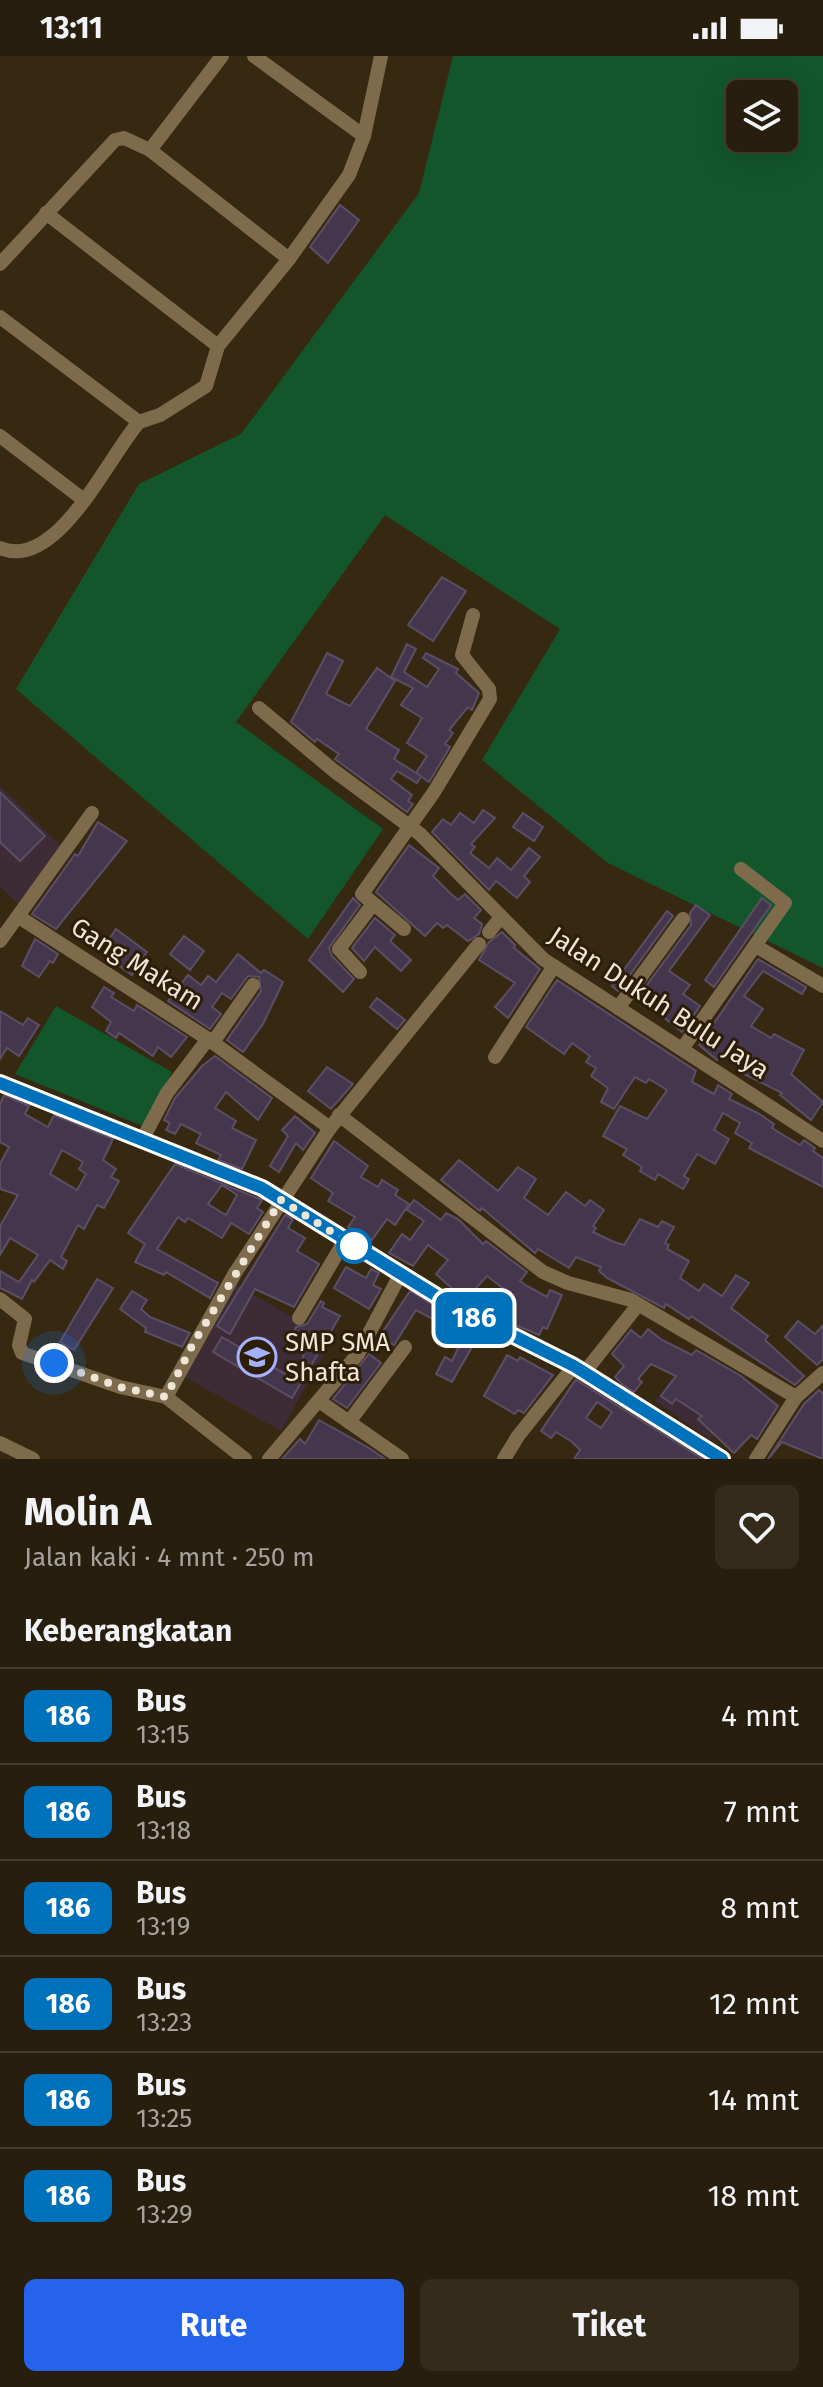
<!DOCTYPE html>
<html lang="id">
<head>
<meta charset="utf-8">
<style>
  :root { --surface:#281e0d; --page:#342b1b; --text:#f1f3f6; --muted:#a5a29d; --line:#443c2e; --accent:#2563eb }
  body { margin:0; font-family:"Fira Sans",sans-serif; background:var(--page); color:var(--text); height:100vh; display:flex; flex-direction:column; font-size:30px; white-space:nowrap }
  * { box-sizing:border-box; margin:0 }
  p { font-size:26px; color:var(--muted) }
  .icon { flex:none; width:44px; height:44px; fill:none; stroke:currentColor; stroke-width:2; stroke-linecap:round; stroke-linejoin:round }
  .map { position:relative; height:1403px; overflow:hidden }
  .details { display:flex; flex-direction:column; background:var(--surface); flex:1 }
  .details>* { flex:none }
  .badge { padding:0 16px; border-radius:12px; font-size:28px; line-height:52px }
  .controls { position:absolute; left:726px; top:24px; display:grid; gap:16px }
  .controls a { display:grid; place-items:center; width:72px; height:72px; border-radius:12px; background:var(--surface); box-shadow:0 8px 32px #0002,0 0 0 2px var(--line); font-size:40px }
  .you { position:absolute; width:40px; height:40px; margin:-20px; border:6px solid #fff; border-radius:50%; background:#1a73e8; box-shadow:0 0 0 12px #1a73e833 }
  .map>.badge { position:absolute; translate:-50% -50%; box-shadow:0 0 0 4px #fff }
  h2 { padding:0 24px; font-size:30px; line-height:72px }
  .round { display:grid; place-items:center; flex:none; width:84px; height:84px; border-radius:12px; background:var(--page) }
  .head { display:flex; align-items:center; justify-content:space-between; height:136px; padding:0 24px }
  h1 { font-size:38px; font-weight:700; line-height:60px }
  .action { display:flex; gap:16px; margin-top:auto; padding:16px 24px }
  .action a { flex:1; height:92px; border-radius:12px; background:var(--accent); color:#fff; font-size:32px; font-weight:700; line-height:92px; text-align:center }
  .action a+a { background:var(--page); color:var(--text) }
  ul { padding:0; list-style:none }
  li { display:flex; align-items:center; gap:24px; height:96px; padding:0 24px; border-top:2px solid var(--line) }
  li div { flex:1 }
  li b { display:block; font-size:30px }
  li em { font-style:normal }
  li .badge { min-width:88px; font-weight:700; text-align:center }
  .status { display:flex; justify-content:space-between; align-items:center; height:56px; padding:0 40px; background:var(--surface); direction:ltr }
  .status svg { height:22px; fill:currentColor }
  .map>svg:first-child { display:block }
</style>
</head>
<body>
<div class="status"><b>13:11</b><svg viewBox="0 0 49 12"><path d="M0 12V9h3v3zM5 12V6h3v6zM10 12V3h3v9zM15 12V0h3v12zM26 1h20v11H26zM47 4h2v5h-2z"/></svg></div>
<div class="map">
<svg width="823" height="1403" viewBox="0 0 823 1403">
  <rect width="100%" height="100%" fill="#362811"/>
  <!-- education -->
  <g fill="#3d2c36">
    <polygon points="0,730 64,793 21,851 0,831"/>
    <polygon points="233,1227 332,1284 281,1375 181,1319"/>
    <polygon points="677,1316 731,1361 710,1384 655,1345"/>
  </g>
  <!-- green -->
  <g fill="#13562b" fill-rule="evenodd">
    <path d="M453 0H823V912L608 807 482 704 560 573 385 459 236 666 383 773 308 883 16 633 139 428 241 378 419 137ZM740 38H784V82H740Z"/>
    <polygon points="56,950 172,1016 145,1071 15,1018"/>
  </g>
  <!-- building -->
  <g fill="#44374d" stroke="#5c4e65" stroke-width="2" fill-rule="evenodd">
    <polygon points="340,149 359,164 328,207 310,191"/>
    <polygon points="442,521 466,535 433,585 408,569"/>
    <polygon points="407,588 416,593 404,616 427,631 439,613 423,602 426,597 458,613 456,617 479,637 472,654 468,651 449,674 453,677 445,688 450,691 429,726 416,717 427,700 407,687 422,662 401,649 413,632 391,621"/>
    <polygon points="327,597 343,605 326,638 350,650 377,612 395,625 366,673 399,694 394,703 421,720 417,727 397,715 391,723 412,739 408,745 413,748 407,756 335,703 339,698 317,683 315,686 291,666"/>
    <polygon points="0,736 45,780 20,805 0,786"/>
    <polygon points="483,754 495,762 471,788 475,791 470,797 489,812 497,802 511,814 529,792 540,801 524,820 530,826 517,842 496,825 489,834 432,776 443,763 451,769 460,757 474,767"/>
    <polygon points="523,757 543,771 534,785 513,771"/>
    <polygon points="98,766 127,785 56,873 32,858 75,798 78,800"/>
    <polygon points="409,789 439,812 433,820 450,837 458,844 465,838 481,854 474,862 482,868 479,878 468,885 447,869 443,872 437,867 425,880 376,836"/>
    <polygon points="353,842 360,849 329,892 332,900 354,923 343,936 309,904"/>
    <polygon points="762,842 771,849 714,931 705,924"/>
    <polygon points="696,849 710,859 669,915 690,929 683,938 700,950 682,976 638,941 691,869 690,857"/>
    <polygon points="667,855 673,860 618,935 612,930"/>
    <polygon points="375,862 395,879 390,885 411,904 401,915 375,891 364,905 352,892"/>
    <polygon points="116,873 147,896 132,919 100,896"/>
    <polygon points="502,876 515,889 514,892 540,913 508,962 495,951 515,927 479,904 489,886"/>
    <polygon points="184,880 204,895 190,914 170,898"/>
    <polygon points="35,883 58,898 53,907 50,905 39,921 22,910"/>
    <polygon points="238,898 261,917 264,914 283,926 263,968 243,996 227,984 261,935 259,921 248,920 231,943 222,937 212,951 221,958 210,973 168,945 188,919 201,929 208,920 216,926"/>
    <polygon points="758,903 806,931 802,938 763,915 744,940 763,953 751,970 771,982 774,978 804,994 791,1018 823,1046 811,1064 780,1039 782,1037 738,1015 745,1004 727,992 717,1004 699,989"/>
    <polygon points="557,924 696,1015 692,1026 714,1038 718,1029 732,1038 729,1043 758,1057 774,1068 772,1072 780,1077 800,1089 804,1084 815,1092 813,1095 823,1102 823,1131 749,1092 752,1087 735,1077 740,1067 723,1057 714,1074 729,1083 715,1108 697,1098 684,1120 689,1123 683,1133 658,1118 655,1124 640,1115 642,1111 623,1099 627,1093 603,1080 620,1050 647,1063 667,1034 649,1023 646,1027 635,1021 614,1053 601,1046 608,1032 591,1020 596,1012 586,1006 590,1000 572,987 564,998 526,971"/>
    <polygon points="104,931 114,937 111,941 134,955 137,949 187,981 171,1001 158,991 153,1000 119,977 116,982 106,975 111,966 92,951"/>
    <polygon points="377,942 405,964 397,973 370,951"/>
    <polygon points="0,955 23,969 28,962 39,969 19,1000 7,992 0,1003"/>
    <polygon points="215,1000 272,1042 258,1064 226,1036 215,1052 236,1065 232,1072 256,1084 242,1113 218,1104 221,1099 196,1087 201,1078 181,1068 175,1078 166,1074 170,1067 164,1064 175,1042 202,1010"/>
    <polygon points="327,1011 353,1028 331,1053 308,1035"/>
    <path d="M4 1039 29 1050 25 1058 48 1071 54 1059 113 1083 103 1104 116 1113 111 1121 119 1125 104 1152 97 1149 84 1173 78 1169 61 1201 67 1205 63 1213 50 1204 34 1226 32 1224 22 1243 0 1232V1215L19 1226 38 1199 10 1182 0 1199V1170L18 1139 0 1133V1108L9 1091 0 1086V1048ZM62 1094 83 1106 79 1113 86 1118 77 1134 50 1118Z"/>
    <polygon points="295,1060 315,1077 303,1094 296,1087 279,1116 270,1110 288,1080 282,1074"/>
    <polygon points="334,1085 368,1110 361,1121 378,1131 382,1124 398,1134 395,1139 409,1148 395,1169 387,1163 372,1184 348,1171 355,1161 328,1145 333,1137 311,1122"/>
    <polygon points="459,1104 498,1135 518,1111 536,1123 524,1142 548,1159 566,1136 585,1150 590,1144 604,1154 593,1170 596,1172 593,1176 614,1186 624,1189 640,1163 658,1171 662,1165 674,1171 665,1187 669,1189 667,1193 689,1205 680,1222 699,1235 704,1228 722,1240 736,1219 749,1227 731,1252 768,1280 765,1284 804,1320 795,1329 691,1260 689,1263 666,1248 664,1252 607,1222 599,1215 601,1211 576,1201 569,1212 538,1193 535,1197 482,1152 480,1155 441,1124"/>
    <path d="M175 1108 262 1144 257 1152 263 1156 249 1178 231 1167 222 1182 188 1162 185 1166 178 1161 157 1193 218 1227 210 1242 166 1216 164 1219 135 1206 145 1188 128 1177ZM222 1129 237 1139 226 1159 208 1148Z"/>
    <polygon points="414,1144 441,1164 446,1157 458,1163 483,1188 486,1185 527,1216 520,1225 527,1230 547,1241 550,1234 562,1239 547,1273 543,1271 539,1279 503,1264 512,1239 487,1220 465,1244 436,1218 448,1204 428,1189 413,1210 389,1197 402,1178 410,1184 424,1165 407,1154"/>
    <polygon points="285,1159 293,1163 288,1172 305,1182 297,1195 319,1208 294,1251 255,1233 230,1278 217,1270"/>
    <polygon points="346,1211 366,1222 371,1213 379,1217 373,1229 381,1233 369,1253 334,1232"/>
    <polygon points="97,1223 113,1232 74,1294 60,1286"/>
    <polygon points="132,1235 147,1244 141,1253 150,1261 190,1277 182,1291 145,1276 146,1272 120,1253"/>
    <polygon points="410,1235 480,1277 452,1326 436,1318 445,1301 452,1305 466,1275 441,1260 438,1266 416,1254 394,1289 380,1280"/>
    <polygon points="321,1245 324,1247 322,1251 340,1260 292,1342 213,1296 222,1281 292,1322 308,1291 290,1282 296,1271 307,1268"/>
    <polygon points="798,1265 815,1278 823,1269 823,1303 817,1309 785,1281"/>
    <polygon points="648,1273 662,1284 692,1299 696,1294 741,1320 778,1350 757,1383 751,1379 734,1397 698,1363 702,1360 676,1343 672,1348 661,1340 676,1320 651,1308 638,1323 642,1326 634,1336 623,1329 615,1321 624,1310 612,1298 631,1274 641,1282"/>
    <polygon points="369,1298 381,1307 347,1352 333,1343"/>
    <polygon points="507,1299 518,1305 520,1301 553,1319 524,1357 518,1354 515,1358 484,1340"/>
    <path d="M576 1323 578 1325 703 1403H574L580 1394 571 1385 556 1376 551 1382 541 1375ZM597 1346 612 1356 601 1372 586 1362Z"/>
    <polygon points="819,1334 823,1338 823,1403 782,1386 768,1403 804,1348"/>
    <polygon points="319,1364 369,1392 385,1403 282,1403 300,1383 305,1388"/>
  </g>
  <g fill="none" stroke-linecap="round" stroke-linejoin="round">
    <!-- minor -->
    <g stroke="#7e6b4c" stroke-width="14">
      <polyline points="254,0 364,80"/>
      <polyline points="150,94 289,203"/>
      <polyline points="46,157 218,290"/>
      <polyline points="0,208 115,84 124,82 150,94 222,0"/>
      <polyline points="0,261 139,366"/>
      <polyline points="0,380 84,444"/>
      <path d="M0 492C57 516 108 401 139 366L160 359 206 330 218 290 289 203 349 119 364 80 381 0"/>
      <polyline points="259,652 333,714 420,778 543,903 823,1085"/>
      <polyline points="19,861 208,983 330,1072"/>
      <polyline points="404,873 362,838 434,736 490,643 489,633 462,599 473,559"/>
      <polyline points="489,876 501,861"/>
      <polyline points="0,885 92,757"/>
      <polyline points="756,890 823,930"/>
      <polyline points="360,916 339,893 373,848"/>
      <polyline points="618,952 683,863"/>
      <polyline points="213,986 253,929"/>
      <polyline points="682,993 785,847 741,813"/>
      <polyline points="495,1001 554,910"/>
      <polyline points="0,1027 262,1132 471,1261 574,1310 722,1403"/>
      <polyline points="339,1059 543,1216 568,1227 631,1244 796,1341"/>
      <polyline points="142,1084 167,1037 208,983"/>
      <polyline points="0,1243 25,1263 19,1289 22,1297 120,1331 166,1341 245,1403"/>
      <polyline points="299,1262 345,1184"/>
      <polyline points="584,1317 638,1249"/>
      <polyline points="166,1341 235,1217 330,1072 479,888"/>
      <polyline points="319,1345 402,1403"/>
      <polyline points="349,1366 405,1291"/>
      <polyline points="0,1387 33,1403"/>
      <polyline points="269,1403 358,1298 400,1219"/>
      <polyline points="504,1403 518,1380 574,1310"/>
      <polyline points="756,1403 796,1341 823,1317"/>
    </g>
  </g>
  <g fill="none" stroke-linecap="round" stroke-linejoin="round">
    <!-- line casing -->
    <g stroke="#fff" stroke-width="18">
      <polyline id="line" points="0,1027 262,1132 448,1247 574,1310 722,1403"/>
    </g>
    <!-- line -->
    <use href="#line" stroke="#0072bc" stroke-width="12"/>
    <!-- walk -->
    <polyline stroke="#eee5d7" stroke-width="8" stroke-dasharray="0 14.4" points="54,1307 120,1331 166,1341 193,1288 281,1144 354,1190"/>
  </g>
  <!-- icons -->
  <defs>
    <g id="school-ring" transform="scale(2)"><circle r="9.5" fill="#2c1e07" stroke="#a6b1fc" stroke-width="1.5"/><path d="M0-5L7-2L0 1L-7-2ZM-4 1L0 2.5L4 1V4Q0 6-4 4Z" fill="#a6b1fc"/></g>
  </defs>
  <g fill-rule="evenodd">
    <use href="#school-ring" x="257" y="1301"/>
  </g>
  <!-- markers -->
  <circle fill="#fff" stroke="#0072bc" stroke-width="4" cx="354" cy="1190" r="16"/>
  <g text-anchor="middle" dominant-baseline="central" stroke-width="6" stroke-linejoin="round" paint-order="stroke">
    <!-- street labels -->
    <g font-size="26" fill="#eee5d7" stroke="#2c1e07">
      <text transform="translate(137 908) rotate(32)">Gang Makam</text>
      <text transform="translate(659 947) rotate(33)">Jalan Dukuh Bulu Jaya</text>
    </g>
    <!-- poi labels -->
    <g font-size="26" fill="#eee5d7" stroke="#2c1e07" text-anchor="start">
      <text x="285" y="1286">SMP SMA<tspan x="285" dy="30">Shafta</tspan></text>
    </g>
  </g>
</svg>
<div class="controls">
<a><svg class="icon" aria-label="layers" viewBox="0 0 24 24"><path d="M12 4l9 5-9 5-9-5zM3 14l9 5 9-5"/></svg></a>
</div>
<div class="you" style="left:54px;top:1307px"></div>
<b class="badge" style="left:474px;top:1262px;background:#0072bc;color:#fff">186</b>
</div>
<section class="details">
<div class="head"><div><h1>Molin A</h1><p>Jalan kaki · 4 mnt · 250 m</p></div><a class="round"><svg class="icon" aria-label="heart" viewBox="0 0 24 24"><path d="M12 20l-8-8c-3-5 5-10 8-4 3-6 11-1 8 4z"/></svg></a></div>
<h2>Keberangkatan</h2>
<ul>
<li><span class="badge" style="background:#0072bc;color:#fff">186</span><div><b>Bus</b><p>13:15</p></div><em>4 mnt</em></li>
<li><span class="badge" style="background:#0072bc;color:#fff">186</span><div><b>Bus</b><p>13:18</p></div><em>7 mnt</em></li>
<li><span class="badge" style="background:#0072bc;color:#fff">186</span><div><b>Bus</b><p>13:19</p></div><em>8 mnt</em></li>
<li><span class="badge" style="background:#0072bc;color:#fff">186</span><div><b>Bus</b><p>13:23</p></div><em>12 mnt</em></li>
<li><span class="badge" style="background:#0072bc;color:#fff">186</span><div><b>Bus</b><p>13:25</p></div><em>14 mnt</em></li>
<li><span class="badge" style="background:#0072bc;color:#fff">186</span><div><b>Bus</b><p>13:29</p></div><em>18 mnt</em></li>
</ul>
<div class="action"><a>Rute</a><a>Tiket</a></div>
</section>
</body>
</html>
